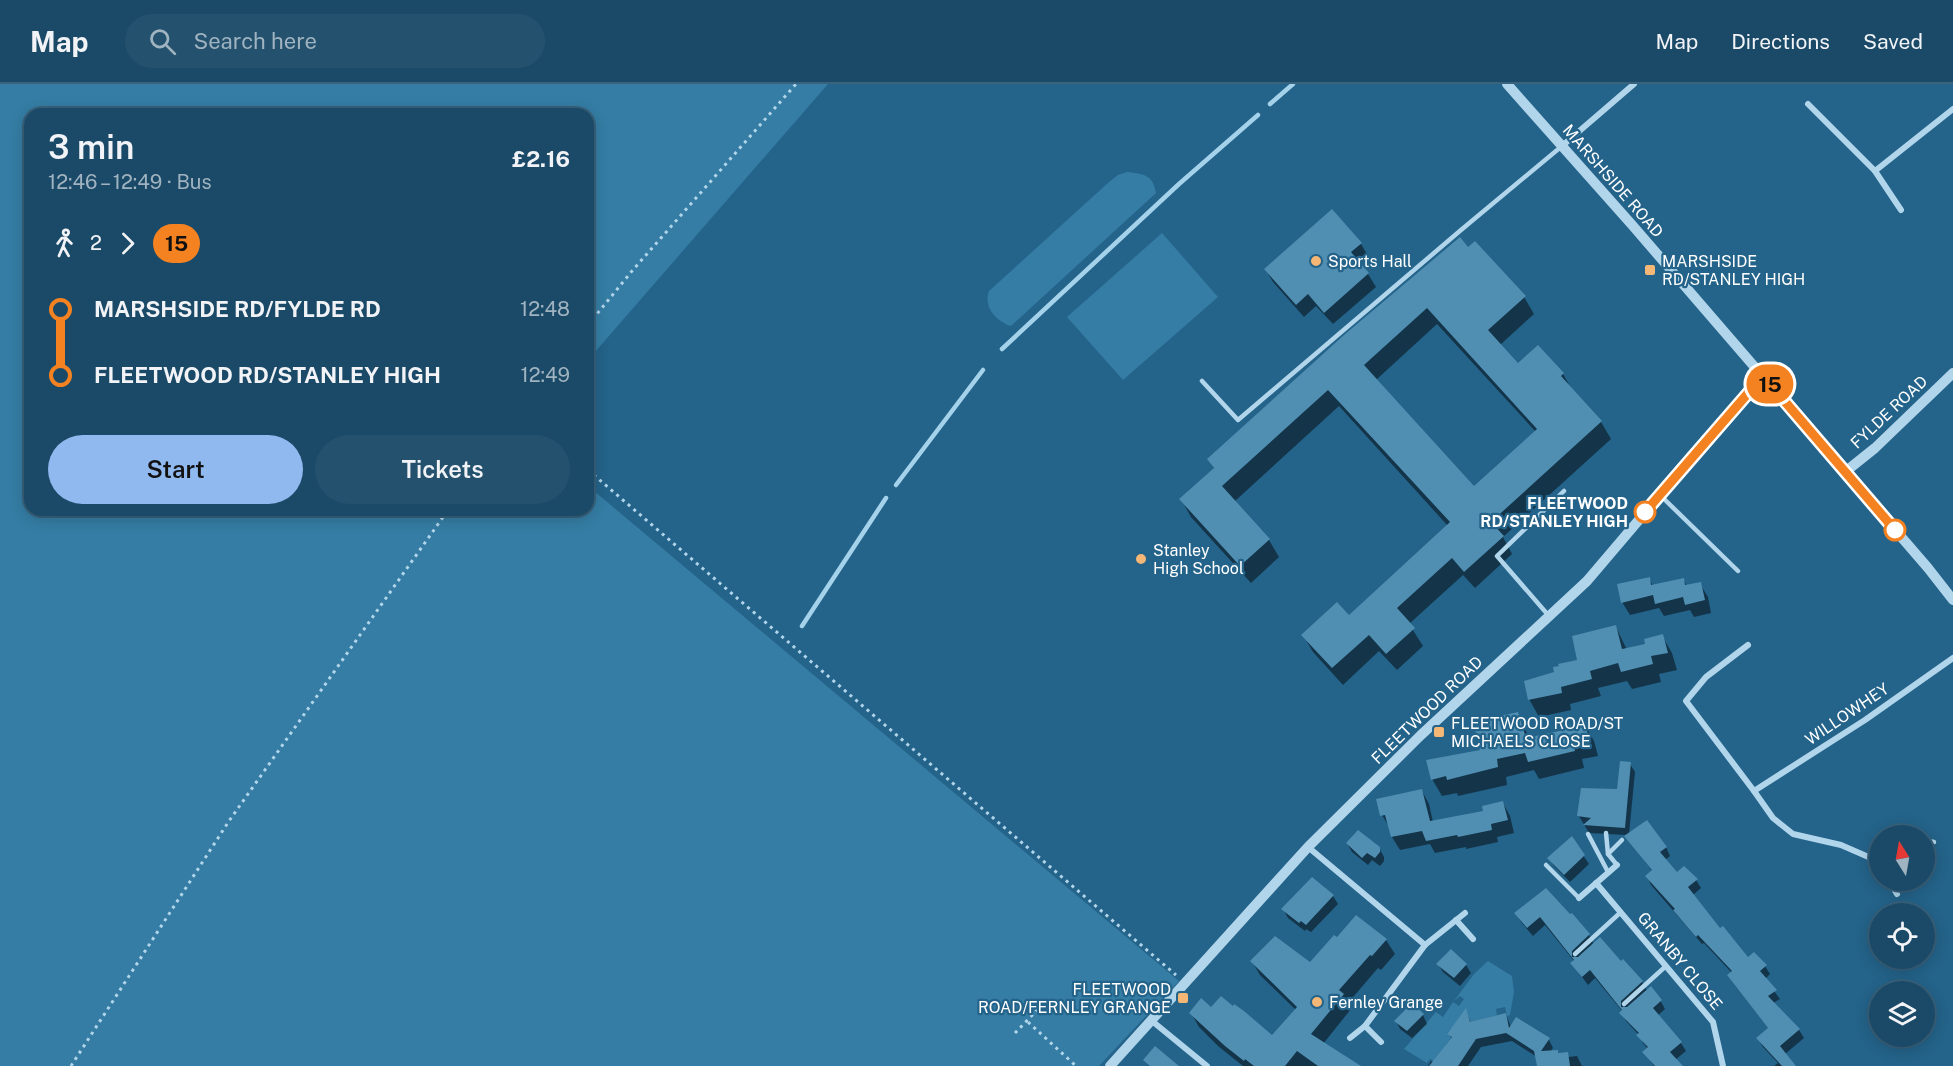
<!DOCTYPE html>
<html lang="en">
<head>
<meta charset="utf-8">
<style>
  :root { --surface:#1b4a68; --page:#24516e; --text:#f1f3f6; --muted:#a0b3c0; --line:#39627c; --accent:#90b9f0 }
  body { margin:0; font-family:"Public Sans",sans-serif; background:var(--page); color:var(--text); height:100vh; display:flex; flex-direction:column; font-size:22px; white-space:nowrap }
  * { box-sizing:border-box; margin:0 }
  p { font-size:20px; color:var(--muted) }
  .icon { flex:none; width:33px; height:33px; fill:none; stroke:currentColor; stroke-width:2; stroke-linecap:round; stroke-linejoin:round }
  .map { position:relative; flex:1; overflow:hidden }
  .side { position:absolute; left:24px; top:24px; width:570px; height:408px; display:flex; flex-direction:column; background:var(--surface); border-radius:18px; box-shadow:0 3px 15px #0003,0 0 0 2px var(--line) }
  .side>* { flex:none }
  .badge { padding:0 12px; border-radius:20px; font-size:21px; line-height:39px }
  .needle { width:39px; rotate:349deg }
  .fabs { position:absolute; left:1869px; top:741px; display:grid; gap:12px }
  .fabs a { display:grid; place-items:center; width:66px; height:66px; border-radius:50%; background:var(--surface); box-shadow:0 3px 15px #0003,0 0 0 2px var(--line); font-size:30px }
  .map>.badge { position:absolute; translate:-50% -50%; box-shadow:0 0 0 3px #fff }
  .legs { display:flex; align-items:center; gap:9px; height:66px; padding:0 24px; font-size:20px }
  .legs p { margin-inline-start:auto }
  .head { display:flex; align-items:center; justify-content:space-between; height:102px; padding:0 24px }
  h1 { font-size:33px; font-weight:600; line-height:45px }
  .cta { display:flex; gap:12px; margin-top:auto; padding:12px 24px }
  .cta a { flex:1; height:69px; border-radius:36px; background:var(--accent); color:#111; font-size:24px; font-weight:600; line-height:69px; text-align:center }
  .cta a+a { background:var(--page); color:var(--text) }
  ul { padding:0 24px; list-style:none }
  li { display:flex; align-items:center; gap:21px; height:66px; font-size:22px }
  li i { display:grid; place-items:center; width:9px; height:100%; margin:0 8px; background:currentColor }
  li i::after { content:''; width:15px; height:15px; margin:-8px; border:4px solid; border-radius:50%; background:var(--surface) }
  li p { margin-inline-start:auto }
  li:first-child i { background:linear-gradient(#0000 50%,currentColor 0) }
  li:last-child i { background:linear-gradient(currentColor 50%,#0000 0) }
  header { display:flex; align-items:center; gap:36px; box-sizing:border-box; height:84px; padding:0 30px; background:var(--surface); border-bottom:2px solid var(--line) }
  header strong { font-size:28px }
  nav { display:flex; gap:33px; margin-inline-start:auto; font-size:21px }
  .search { width:420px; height:54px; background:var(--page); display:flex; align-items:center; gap:15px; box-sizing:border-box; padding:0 21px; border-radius:33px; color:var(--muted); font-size:22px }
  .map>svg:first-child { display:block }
</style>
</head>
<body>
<header>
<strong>Map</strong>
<div class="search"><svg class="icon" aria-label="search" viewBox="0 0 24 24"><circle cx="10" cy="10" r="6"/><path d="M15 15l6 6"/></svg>Search here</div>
<nav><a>Map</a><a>Directions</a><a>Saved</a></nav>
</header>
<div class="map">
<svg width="1953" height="982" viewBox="0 0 1953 982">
  <rect width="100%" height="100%" fill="#24638a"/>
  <!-- green -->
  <g fill="#357da4">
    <polygon points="0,0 828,0 588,276 588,30 30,30 30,426 588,426 588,402 1179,897 1099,982 0,982"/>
    <path d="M1127 88C1143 90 1153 90 1156 109L1011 242C996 237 983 223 989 207L1109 98 1118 91Z"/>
    <polygon points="1162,149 1218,213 1123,296 1067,233"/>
    <polygon points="1488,877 1512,892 1514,908 1510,931 1507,932 1505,923 1496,925 1497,931 1452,944 1447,949 1452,952 1434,977 1430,975 1427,979 1404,965 1436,928 1443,933 1453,918 1459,922 1464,915 1460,912 1454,917 1474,890"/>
  </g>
  <!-- shadow -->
  <g fill="#0007" fill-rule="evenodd">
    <polygon points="1361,160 1368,172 1360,180 1368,190 1376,203 1333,240 1316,222 1304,233 1273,198 1266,186"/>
    <path d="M1468 165 1524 213 1534 230 1500 261 1518 281 1563 290 1571 304 1601 338 1611 355 1503 453 1512 470 1475 504 1463 491 1409 540 1423 562 1397 586 1379 567 1343 601 1313 568 1303 551 1348 533 1448 442 1339 322 1234 418 1269 456 1279 473 1251 499 1191 433 1181 415 1214 385 1209 376ZM1437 240 1536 348 1474 404 1376 296Z"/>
    <polygon points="1649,494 1653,502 1683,495 1687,502 1700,500 1708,513 1711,529 1694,533 1690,526 1664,532 1659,524 1630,531 1622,518"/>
    <polygon points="1616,543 1627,566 1647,562 1662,552 1672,569 1677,586 1659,590 1661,598 1632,605 1627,597 1598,604 1601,612 1570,620 1571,626 1539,633 1529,615 1556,589 1578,577"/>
    <polygon points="1517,630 1530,655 1566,647 1584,639 1594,657 1598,672 1582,675 1584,684 1539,695 1534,686 1506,693 1507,701 1458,712 1457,709 1442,712 1432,695 1482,667"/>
    <polygon points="1630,680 1635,688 1629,750 1666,763 1670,772 1665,776 1677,790 1696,796 1701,804 1693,811 1720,846 1747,876 1765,882 1770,890 1765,895 1780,915 1773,919 1799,946 1804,954 1785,970 1794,982 1774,982 1778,979 1763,963 1758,955 1769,945 1734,900 1729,892 1732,889 1704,859 1702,860 1651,801 1647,792 1653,788 1626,751 1589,749 1579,732 1618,707"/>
    <polygon points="1422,707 1429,720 1433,738 1485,728 1503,719 1510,732 1514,749 1497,753 1498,758 1466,765 1466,763 1435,769 1430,760 1400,766 1392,753 1390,744 1382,731"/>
    <polygon points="1571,754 1589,780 1570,798 1554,782 1549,774"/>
    <polygon points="1347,759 1379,764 1384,773 1384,777 1380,782 1372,776 1368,781 1352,768"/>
    <polygon points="1546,806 1589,851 1594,861 1621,879 1642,898 1647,907 1660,916 1665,925 1657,932 1681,959 1686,967 1675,976 1681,982 1654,982 1644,968 1648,965 1643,959 1639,951 1626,937 1621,929 1623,928 1595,894 1588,901 1572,879 1574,877 1545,841 1533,852 1521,838 1516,830"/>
    <polygon points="1333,812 1338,820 1311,848 1306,845 1305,847 1288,834 1283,825"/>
    <polygon points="1386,856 1395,870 1381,886 1378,884 1348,919 1351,925 1323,960 1356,982 1243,982 1218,962 1199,943 1191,929 1211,925 1272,953 1296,926 1260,891 1252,877 1310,880"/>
    <polygon points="1438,880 1466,881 1471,889 1460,902 1443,888"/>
    <polygon points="1466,927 1471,939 1506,931 1511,943 1549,956 1553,964 1550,968 1569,973 1577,972 1582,982 1538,982 1537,973 1512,957 1481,963 1468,982 1428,982 1431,977 1434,979 1452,955 1449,950"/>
    <polygon points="1423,931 1427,940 1412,954 1400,945 1396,937"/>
  </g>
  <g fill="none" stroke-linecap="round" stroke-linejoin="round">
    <!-- stream -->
    <g stroke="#a5d2eb" stroke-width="4.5">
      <polyline points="1270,20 1293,0"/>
      <polyline points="1002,265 1179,100 1258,31"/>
      <polyline points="896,401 983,286"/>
      <polyline points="802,542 886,414"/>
    </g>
  </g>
  <!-- building -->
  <g fill="#508fb2" fill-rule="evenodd">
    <polygon points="1332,125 1362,159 1351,168 1369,189 1324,229 1308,210 1296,221 1264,185"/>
    <path d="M1460 153 1468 163 1475 157 1526 212 1488 246 1518 279 1538 261 1564 289 1561 292 1602 337 1491 438 1504 452 1464 488 1452 474 1397 524 1415 544 1386 570 1369 551 1332 584 1301 551 1337 518 1349 531 1450 438 1328 306 1222 402 1270 455 1240 482 1179 415 1214 384 1207 375 1344 251ZM1427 224 1537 345 1474 402 1364 281Z"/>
    <polygon points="1650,493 1651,501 1684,494 1685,501 1701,498 1705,516 1685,521 1683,513 1655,520 1653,511 1621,519 1617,500"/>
    <polygon points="1616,541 1622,565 1645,560 1644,555 1663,550 1668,569 1651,572 1653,580 1621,588 1618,579 1590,587 1592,595 1561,603 1562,609 1528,616 1524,597 1554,588 1553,583 1559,582 1558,580 1577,576 1572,552"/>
    <polygon points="1518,628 1526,654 1564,646 1563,642 1585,638 1589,655 1573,658 1575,667 1528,678 1525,669 1497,675 1498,683 1447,696 1446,692 1431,696 1426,676 1480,666 1473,638"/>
    <polygon points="1620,677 1631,678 1625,744 1583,741 1591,734 1577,732 1581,704 1617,705"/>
    <polygon points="1422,705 1430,737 1483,727 1482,722 1503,717 1508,736 1491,740 1492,746 1458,753 1457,751 1426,757 1422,747 1391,753 1385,731 1380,732 1376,715"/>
    <polygon points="1647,736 1667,763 1660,768 1677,788 1684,782 1698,795 1688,803 1720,844 1723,842 1748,873 1754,868 1767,881 1760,887 1777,906 1768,912 1800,945 1780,962 1796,982 1782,982 1756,954 1768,944 1727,891 1732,887 1698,851 1696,853 1673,826 1675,825 1645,792 1652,786 1624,752"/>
    <polygon points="1358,746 1380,763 1380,768 1375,774 1367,769 1362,774 1346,759"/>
    <polygon points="1572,752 1585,771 1564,791 1547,774"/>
    <polygon points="1312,793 1334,811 1306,841 1301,837 1299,839 1281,825"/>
    <polygon points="1546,804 1570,830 1572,829 1590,850 1572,867 1572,873 1578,873 1600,853 1621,877 1623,875 1643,897 1621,917 1621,923 1627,923 1651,902 1662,916 1653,924 1682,958 1670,968 1683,982 1655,982 1642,968 1648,963 1636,951 1639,949 1619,929 1622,926 1590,886 1582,893 1570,879 1574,876 1540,833 1527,844 1514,829"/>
    <polygon points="1356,831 1387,855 1372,872 1370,871 1339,906 1344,910 1311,950 1361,982 1318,982 1297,967 1285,982 1254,982 1245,975 1244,977 1225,962 1189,929 1201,914 1211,923 1221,912 1233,922 1234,920 1244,927 1272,951 1297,923 1250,877 1275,852 1310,878 1334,851 1337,853"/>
    <polygon points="1451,865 1467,880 1454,894 1436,880"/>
    <polygon points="1412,919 1424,930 1407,947 1394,937"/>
    <polygon points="1466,924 1470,938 1506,929 1509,944 1516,933 1550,954 1541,967 1558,966 1558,969 1568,968 1570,982 1537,982 1534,967 1506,949 1476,955 1458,982 1429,982 1452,953 1447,950"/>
    <polygon points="1155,962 1179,982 1150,982 1143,976"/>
  </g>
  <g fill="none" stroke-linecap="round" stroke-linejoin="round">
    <!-- path -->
    <g stroke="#b1d5ea" stroke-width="3" stroke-dasharray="3 4.5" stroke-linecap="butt">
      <polyline points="588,241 632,187 796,0"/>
      <polyline points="588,386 1176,891"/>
      <polyline points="1028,938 1076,982"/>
      <polyline points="1015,949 1040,923"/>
      <polyline points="71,982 229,737 448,426"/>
    </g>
    <!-- service -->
    <g stroke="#b1d5ea" stroke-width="4.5">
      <polyline points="1202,297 1238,336 1461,146 1562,62"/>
      <polyline points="1660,411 1738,487"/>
      <polyline points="1549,532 1497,472 1564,407"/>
      <polyline points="1606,749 1608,770 1617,781"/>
      <polyline points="1588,750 1608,788"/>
      <polyline points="1924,756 1934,758"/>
      <polyline points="1608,770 1622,756"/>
      <polyline points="1546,781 1579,814"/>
      <polyline points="1575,870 1621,828"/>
      <polyline points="1624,920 1666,882"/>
    </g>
    <!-- minor -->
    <g stroke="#b1d5ea" stroke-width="6">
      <polyline points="1808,20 1875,87 1901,126"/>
      <polyline points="1562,62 1634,0"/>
      <polyline points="1875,87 1953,25"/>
      <polyline points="1748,561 1706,593 1686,617 1754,707 1773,734 1793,750 1841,761 1880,778"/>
      <polyline points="1754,707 1865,636 1953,574"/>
      <polyline points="1308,763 1425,861"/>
      <polyline points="1889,796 1897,810"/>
      <polyline points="1596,799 1713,938 1723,982"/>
      <polyline points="1579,814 1617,781"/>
      <polyline points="1456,836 1473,855"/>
      <polyline points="1152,937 1207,982"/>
      <polyline points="1365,942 1381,958"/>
      <polyline points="1350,954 1365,942 1425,861 1465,829"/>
    </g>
    <!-- tertiary -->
    <g stroke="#b1d5ea" stroke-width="10">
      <polyline points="1507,0 1633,142 1928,484 1953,516"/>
      <polyline points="1845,388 1875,364 1953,289"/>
      <polyline points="1110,982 1308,763 1421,651 1587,497 1729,330 1763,292"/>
    </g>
  </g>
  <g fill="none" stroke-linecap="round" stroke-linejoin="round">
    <!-- line-1 casing -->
    <g stroke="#fff" stroke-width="14">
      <polyline id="line-1" points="1645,428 1763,292 1895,446"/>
    </g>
    <!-- line-1 -->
    <use href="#line-1" stroke="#f58220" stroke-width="9"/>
  </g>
  <!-- markers -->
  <g fill="#f4b775" stroke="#24638a" stroke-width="2">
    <circle cx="1316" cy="177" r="6"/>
    <rect x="1644" y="180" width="12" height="12" rx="3"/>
    <circle cx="1141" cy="475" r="6"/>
    <rect x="1433" y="642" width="12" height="12" rx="3"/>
    <rect x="1177" y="908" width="12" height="12" rx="3"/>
    <circle cx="1317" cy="918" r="6"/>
  </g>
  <g fill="#fff" stroke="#f58220" stroke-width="3">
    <circle cx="1645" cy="428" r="10"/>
    <circle cx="1895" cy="446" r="10"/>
  </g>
  <g text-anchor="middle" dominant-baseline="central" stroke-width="4.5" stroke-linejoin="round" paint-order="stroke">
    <!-- street labels -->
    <g font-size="16" fill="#fff" stroke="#24638a">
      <text transform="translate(1613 97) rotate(49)">MARSHSIDE ROAD</text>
      <text transform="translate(1889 328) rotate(-43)">FYLDE ROAD</text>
      <text transform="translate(1427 626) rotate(-44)">FLEETWOOD ROAD</text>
      <text transform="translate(1847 630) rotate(-34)">WILLOWHEY</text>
      <text transform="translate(1680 877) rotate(50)">GRANBY CLOSE</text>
    </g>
    <!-- poi labels -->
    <g font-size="16" fill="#fff" stroke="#24638a" text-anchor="start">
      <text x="1328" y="177">Sports Hall</text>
      <text x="1662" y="177">MARSHSIDE<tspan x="1662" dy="18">RD/STANLEY HIGH</tspan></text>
      <text x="1153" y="466">Stanley<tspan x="1153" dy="18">High School</tspan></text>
      <text x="1451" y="639">FLEETWOOD ROAD/ST<tspan x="1451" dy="18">MICHAELS CLOSE</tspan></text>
      <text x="1171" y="905" text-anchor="end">FLEETWOOD<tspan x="1171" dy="18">ROAD/FERNLEY GRANGE</tspan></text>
      <text x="1329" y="918">Fernley Grange</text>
    </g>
    <!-- stop labels -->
    <g font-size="16" font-weight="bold" fill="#fff" stroke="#24638a" text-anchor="end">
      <text x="1628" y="419">FLEETWOOD<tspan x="1628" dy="18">RD/STANLEY HIGH</tspan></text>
    </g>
  </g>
</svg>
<div class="fabs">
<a><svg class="needle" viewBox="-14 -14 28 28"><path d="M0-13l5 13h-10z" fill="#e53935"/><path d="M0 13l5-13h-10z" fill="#a0b3c0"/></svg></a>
<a><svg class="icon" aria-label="locate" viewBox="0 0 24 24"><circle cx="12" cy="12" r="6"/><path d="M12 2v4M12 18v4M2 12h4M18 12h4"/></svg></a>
<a><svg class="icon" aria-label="layers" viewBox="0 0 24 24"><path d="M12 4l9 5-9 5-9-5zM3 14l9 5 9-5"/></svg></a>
</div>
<b class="badge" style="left:1770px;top:300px;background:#f58220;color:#111">15</b>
<section class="side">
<div class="head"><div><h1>3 min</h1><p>12:46 – 12:49 · Bus</p></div><b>£2.16</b></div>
<div class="legs"><svg class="icon" aria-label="walk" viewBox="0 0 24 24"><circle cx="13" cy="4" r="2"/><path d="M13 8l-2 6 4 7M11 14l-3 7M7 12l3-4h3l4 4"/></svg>2<svg class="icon" aria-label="forward" viewBox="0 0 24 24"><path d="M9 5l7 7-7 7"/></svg><b class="badge" style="background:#f58220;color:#111">15</b></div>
<ul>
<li><i style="color:#f58220"></i><b>MARSHSIDE RD/FYLDE RD</b><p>12:48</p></li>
<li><i style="color:#f58220"></i><b>FLEETWOOD RD/STANLEY HIGH</b><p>12:49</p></li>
</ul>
<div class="cta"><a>Start</a><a>Tickets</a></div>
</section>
</div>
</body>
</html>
